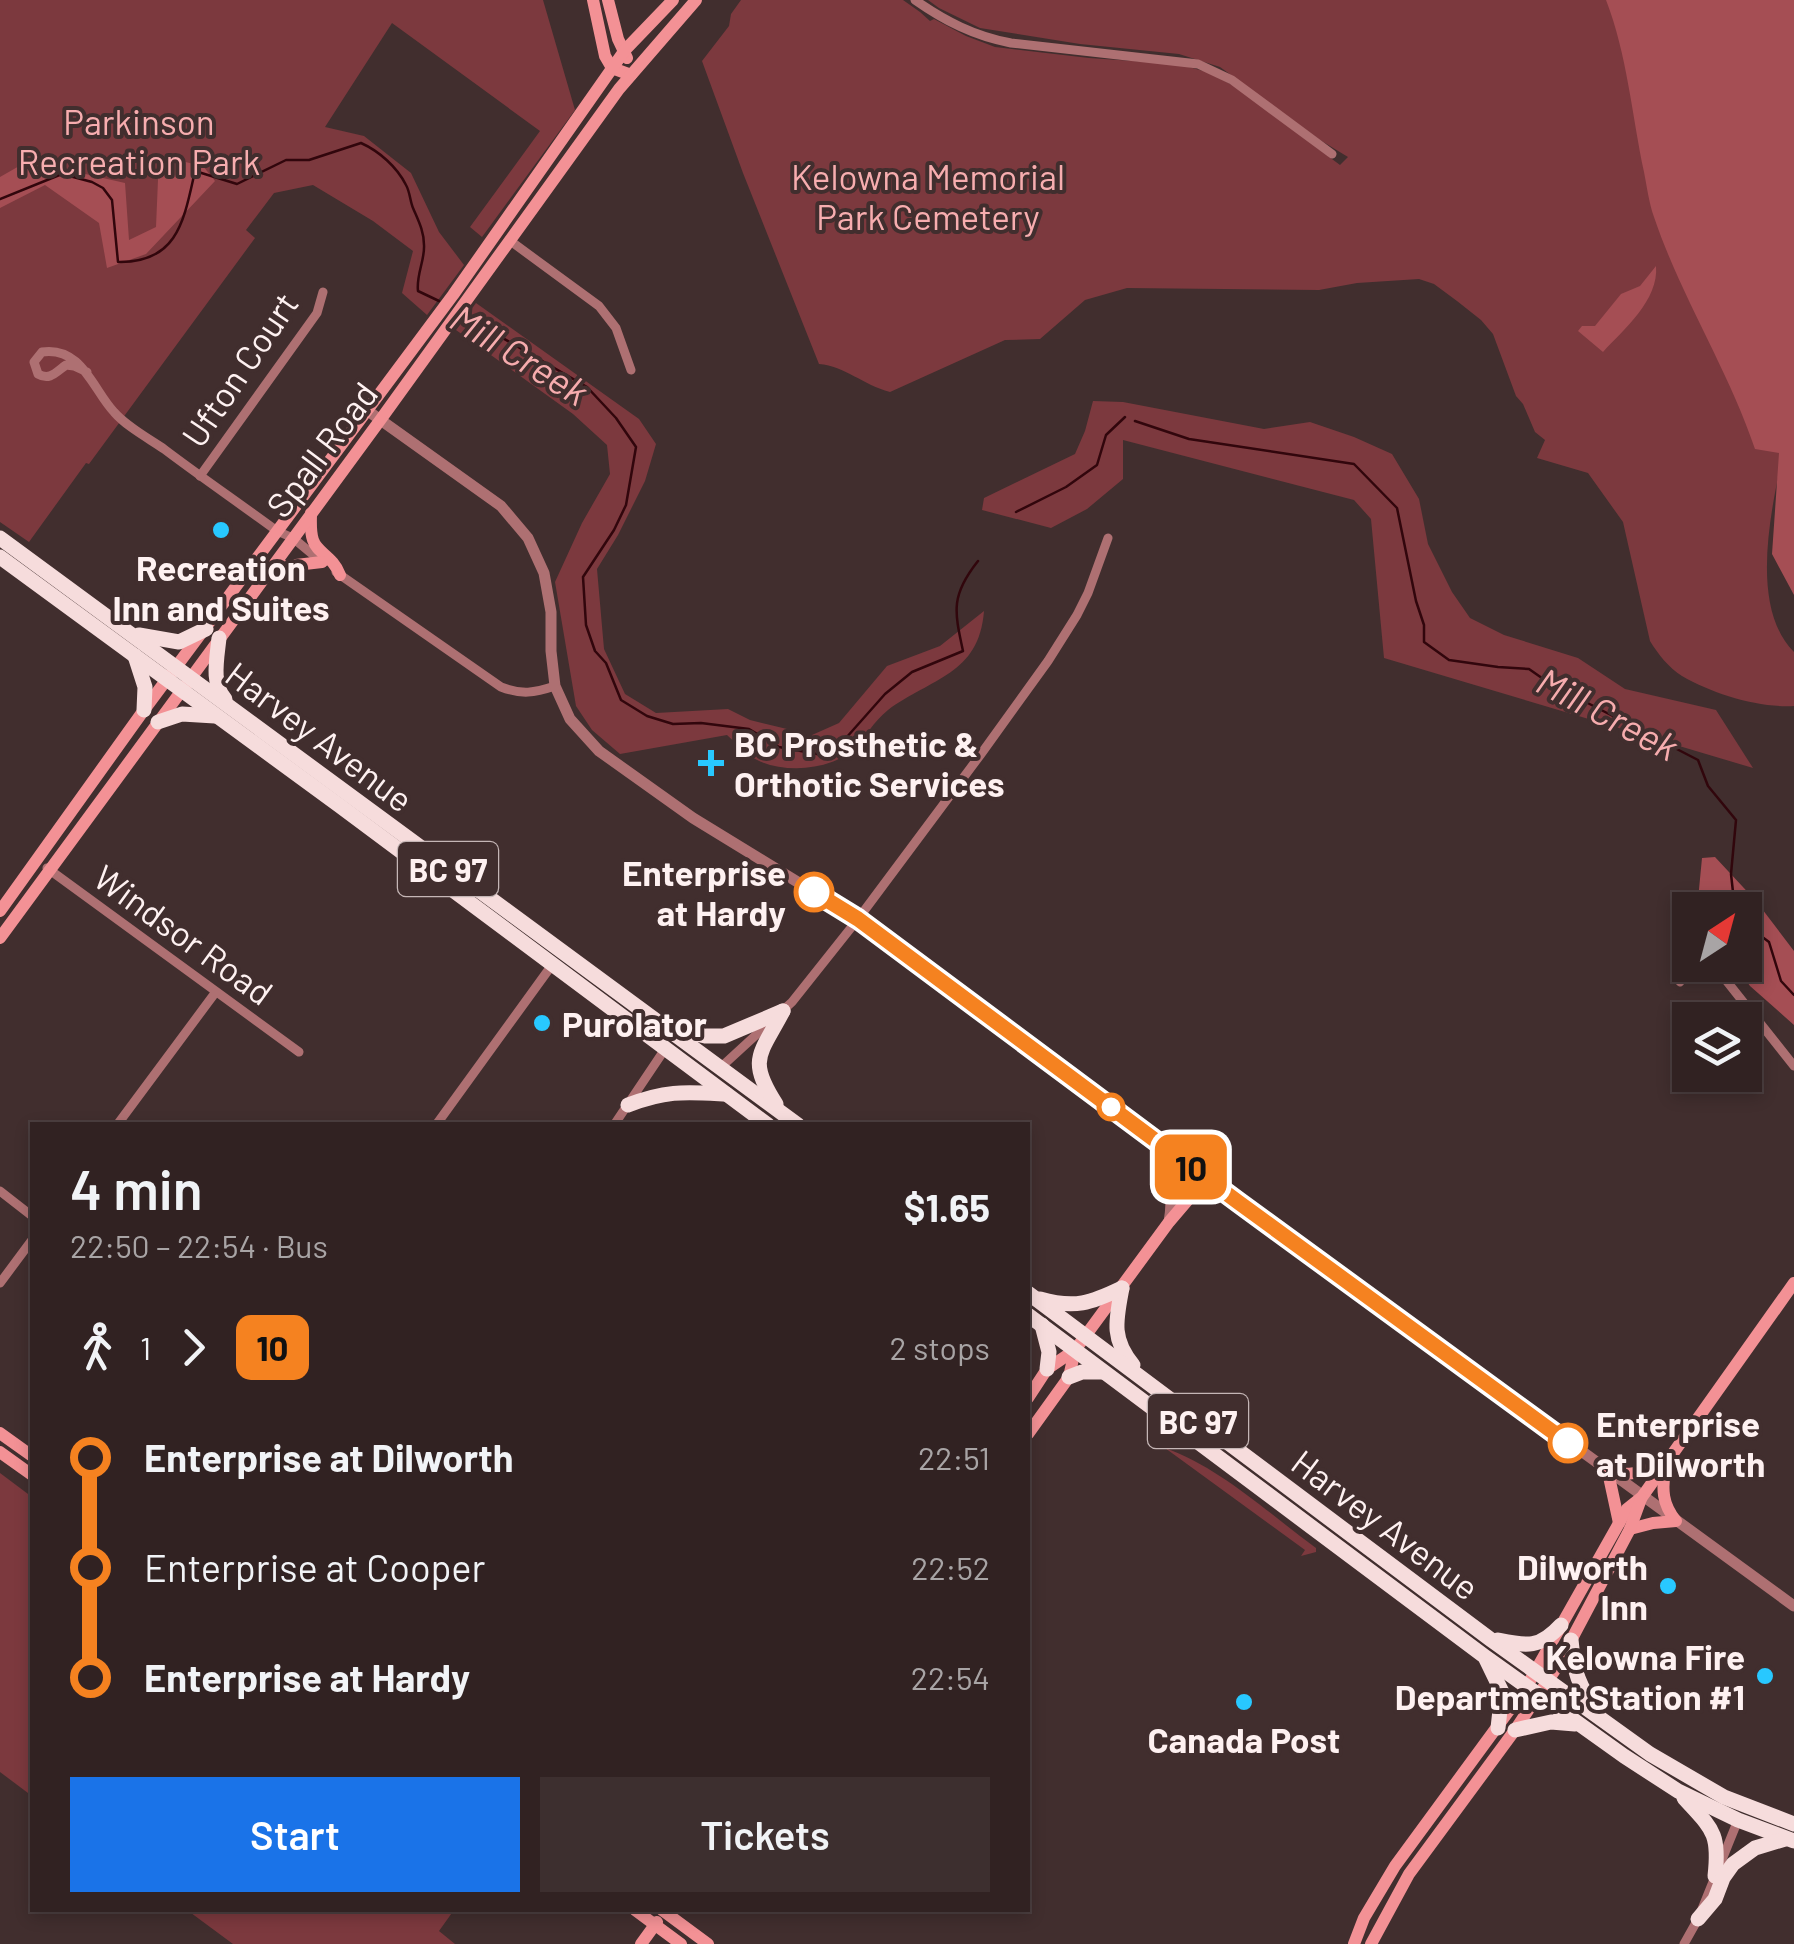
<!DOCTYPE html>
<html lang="en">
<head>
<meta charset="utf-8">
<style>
  :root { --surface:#312222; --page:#3d2f2f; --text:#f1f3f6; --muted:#a8a4a5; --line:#4c3f40; --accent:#1a73e8 }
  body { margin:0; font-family:Barlow,sans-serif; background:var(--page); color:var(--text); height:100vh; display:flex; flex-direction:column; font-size:38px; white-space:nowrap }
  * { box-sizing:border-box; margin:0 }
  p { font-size:32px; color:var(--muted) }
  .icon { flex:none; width:55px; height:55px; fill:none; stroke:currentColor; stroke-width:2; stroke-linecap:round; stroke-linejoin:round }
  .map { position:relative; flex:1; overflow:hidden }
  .sheet { position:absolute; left:30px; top:1122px; width:1000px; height:790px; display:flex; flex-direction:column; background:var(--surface); border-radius:0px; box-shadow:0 5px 15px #0003,0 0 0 2px var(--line) }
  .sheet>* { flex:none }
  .badge { padding:0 20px; border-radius:15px; font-size:35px; line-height:65px }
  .needle { width:65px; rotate:36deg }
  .buttons { position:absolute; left:1672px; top:892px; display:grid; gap:20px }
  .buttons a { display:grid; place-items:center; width:90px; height:90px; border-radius:0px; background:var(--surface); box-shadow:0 5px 15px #0003,0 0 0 2px var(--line); font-size:50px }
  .map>.badge { position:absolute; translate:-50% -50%; box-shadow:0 0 0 5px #fff }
  .legs { display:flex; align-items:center; gap:15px; height:110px; padding:0 40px; font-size:32px }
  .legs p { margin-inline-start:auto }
  .overview { display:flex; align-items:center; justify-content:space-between; height:170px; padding:0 40px }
  h1 { font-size:55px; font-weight:600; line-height:75px }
  .primary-button { display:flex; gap:20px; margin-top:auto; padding:20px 40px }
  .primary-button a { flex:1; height:115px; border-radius:0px; background:var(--accent); color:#fff; font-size:40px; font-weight:600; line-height:115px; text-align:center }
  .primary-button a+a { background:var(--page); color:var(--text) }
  ul { padding:0 40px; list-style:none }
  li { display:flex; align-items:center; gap:35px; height:110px; font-size:38px }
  li i { display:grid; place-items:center; width:15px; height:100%; margin:0 12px; background:currentColor }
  li i::after { content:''; width:25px; height:25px; margin:-12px; border:8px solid; border-radius:50%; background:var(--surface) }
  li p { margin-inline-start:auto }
  li:first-child i { background:linear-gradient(#0000 50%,currentColor 0) }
  li:last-child i { background:linear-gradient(currentColor 50%,#0000 0) }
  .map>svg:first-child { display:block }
</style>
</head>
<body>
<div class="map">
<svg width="1794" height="1944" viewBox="0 0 1794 1944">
  <rect width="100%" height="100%" fill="#412e2e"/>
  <!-- green -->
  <g fill="#7c393e">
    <polygon points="0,0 543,0 575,110 482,237 470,227 540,131 392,23 325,127 364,136 411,173 439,232 464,265 427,315 402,293 413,251 373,221 313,185 274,193 246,230 255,238 89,464 86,463 29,542 0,522"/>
    <path d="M741 0H903L920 12 930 21 934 19 966 36 995 47 1089 58 1178 64 1207 72 1234 86 1340 165 1348 157 1320 140 1220 67 1179 54 1080 44 980 28 939 8 928 0H1794V470L1783 454C1771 510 1749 607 1794 652V706C1758 708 1713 694 1682 676 1669 668 1658 654 1650 641L1623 522 1588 473 1537 458 1545 440 1535 432 1523 404 1516 396 1493 334 1481 320 1457 301 1434 284 1419 279 1357 283 1319 290 1127 288 1085 300 1040 339 1005 340 890 392C863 385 845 366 819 364L743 173 702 61 729 26 731 14Z"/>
    <path d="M476 303 639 419 656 444 645 481 618 535 597 569 604 649 625 694 656 713 728 709 750 720 787 729 803 739 839 723 887 666 940 646 984 611C979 675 931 678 888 710 874 721 865 738 852 750 828 772 777 774 750 756 742 751 735 742 727 735L620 754 592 730 576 706 555 582 582 523 610 474 607 445 573 414 456 330Z"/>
    <polygon points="1093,401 1123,402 1264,429 1310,422 1354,437 1392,454 1419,499 1428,544 1452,592 1470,618 1504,635 1578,658 1625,689 1716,710 1753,768 1384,658 1371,519 1354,500 1123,440 1123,479 1087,509 1051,528 982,510 984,498 1075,454 1085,431"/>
    <path d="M1165 1448C1221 1468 1268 1513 1316 1548V1552L1301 1556 1305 1550Z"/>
    <polygon points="0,1473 32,1497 32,1796 0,1772"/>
    <polygon points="187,1910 454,1910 439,1931 455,1944 233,1944"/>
  </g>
  <!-- forest -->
  <g fill="#a54e54">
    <path d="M1606 0H1794V595L1772 554 1779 453 1755 449C1728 369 1681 297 1654 217 1649 203 1647 187 1644 172 1632 115 1627 54 1606 0Z"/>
    <polygon points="159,156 203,166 215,181 146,254 107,268 99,223 45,185 0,208 0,177 28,161 125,183 129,240 156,227"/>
    <path d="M1656 266C1659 300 1624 329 1603 352L1578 331 1582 326H1595L1621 294 1640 286Z"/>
    <polygon points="1715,857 1756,901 1794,951 1794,1025 1750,986 1735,965 1745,965 1745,910 1697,910 1702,858"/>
  </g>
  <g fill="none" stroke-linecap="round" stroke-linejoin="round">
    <!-- stream -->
    <g stroke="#31060c" stroke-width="2.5">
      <path d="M0 199 62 174 92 182 103 188 112 200 118 262C178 263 184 220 195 171L237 184 286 160H309L361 143C379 151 397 167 406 185 410 192 410 201 413 208 418 220 424 231 424 245 425 260 416 275 418 291L439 301"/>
      <path d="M463 315 587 387 616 418 636 447 626 505 614 530 583 577 586 625 595 651 606 663 621 700 647 716 673 724 701 723 749 729 779 747 817 754 838 747 885 694 912 672 963 651C954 610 951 595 978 561"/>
      <polyline points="1135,421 1189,439 1354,464 1397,508 1416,601 1424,625 1424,642 1449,660 1498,667 1529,669 1549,683 1698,760 1708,786 1736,820 1731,874 1735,910"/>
      <polyline points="1016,512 1066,487 1097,465 1106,435 1125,417"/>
      <polyline points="1745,924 1769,942 1781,981 1794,995"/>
    </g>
    <!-- minor -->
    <g stroke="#ae7072" stroke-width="9">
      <path d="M915 0C945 21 974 36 1011 43L1198 64 1232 80 1332 154"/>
      <polyline points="509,240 599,306 616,328 631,370"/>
      <path d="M87 372 74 366 66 365C56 372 50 381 38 374L34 362 42 352C82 346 93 390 114 412 127 427 148 438 164 449 201 477 239 503 277 531L293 538 323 563"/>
      <polyline points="200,476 317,313 323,292"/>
      <path d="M336 572 501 687C522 695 534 693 555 686"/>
      <polyline points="47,868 299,1052"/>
      <polyline points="1711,965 1725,979 1794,1066"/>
      <polyline points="1680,982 1687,959 1690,960"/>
      <polyline points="720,1068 792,1002 858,919 981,754 1048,661 1077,615 1088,593 1108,538"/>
      <polyline points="117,1125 215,993"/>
      <polyline points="436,1125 552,965"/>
      <polyline points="614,1125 665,1049"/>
      <polyline points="0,1191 32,1216"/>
      <polyline points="0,1283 32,1240"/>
      <polyline points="1684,1944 1698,1919 1738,1820"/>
    </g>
    <!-- tertiary -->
    <g stroke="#ae7072" stroke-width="11">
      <polyline points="368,411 501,506 528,538 544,573 551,612 551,651 555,686 570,719 599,751 693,818 858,919 1222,1189 1794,1606"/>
      <path d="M1162 1145C1169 1172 1174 1195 1169 1222"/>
    </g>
    <!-- secondary -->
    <g stroke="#f39195" stroke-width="12">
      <polyline points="593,0 605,56 612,68 631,75"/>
      <polyline points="608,0 618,39 627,58"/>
      <path d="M311 513C311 521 310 532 313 540 317 553 333 556 340 575"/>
      <polyline points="270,568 322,562"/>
      <polyline points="0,911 144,710 453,295 625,50 673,0"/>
      <polyline points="0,938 381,419 619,89 696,0"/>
      <polyline points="1028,1398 1047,1369 1075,1350 1169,1222 1192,1195 1209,1180"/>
      <polyline points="0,1433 32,1456"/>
      <polyline points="1028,1434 1069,1377 1075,1350"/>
      <polyline points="0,1452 32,1475"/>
      <path d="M1619 1523 1608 1472C1630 1477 1645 1471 1666 1464"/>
      <path d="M1630 1529 1653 1523 1676 1521C1662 1504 1662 1489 1665 1469"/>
      <polyline points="635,1910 681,1944"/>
      <polyline points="662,1910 708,1944"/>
      <polyline points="641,1944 657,1922"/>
      <polyline points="1354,1944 1364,1918 1395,1866 1527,1686 1627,1509 1642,1497 1794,1283"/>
      <polyline points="1371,1944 1409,1874 1515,1730 1557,1667 1630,1529 1641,1499"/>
    </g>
    <!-- trunk -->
    <g stroke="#f6dcdc" stroke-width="15">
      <polyline points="0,538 798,1125"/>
      <polyline points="0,557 340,806 768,1125"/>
      <polyline points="139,635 179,642 206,629"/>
      <path d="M219 638C217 658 211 684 225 699"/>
      <polyline points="135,656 145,687 144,710"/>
      <polyline points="158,722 182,714 215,716"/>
      <polyline points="673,1029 705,1036 724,1036 783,1011"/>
      <path d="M776 1104C747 1059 760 1055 783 1011"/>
      <path d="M628 1105C667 1090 685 1092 726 1094"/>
      <path d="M1122 1288C1116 1320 1111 1339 1133 1365"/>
      <polyline points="1028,1293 1490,1639 1650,1754 1724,1797 1794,1824"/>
      <path d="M1040 1299C1075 1309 1091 1303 1122 1288"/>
      <polyline points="1028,1315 1484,1656 1624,1756 1678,1791 1738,1820 1794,1841"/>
      <polyline points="1042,1325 1049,1352 1047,1369"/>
      <polyline points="1069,1377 1082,1372 1103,1372"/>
      <path d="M1498 1640C1527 1646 1539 1649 1561 1625"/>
      <path d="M1571 1640C1574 1672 1578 1686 1598 1711"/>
      <polyline points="1486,1659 1502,1692 1498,1728"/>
      <polyline points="1515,1730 1551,1722 1575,1724"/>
      <path d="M1684 1798C1712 1829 1720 1832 1715 1876"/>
      <polyline points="1698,1919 1715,1899 1723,1878 1733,1864 1755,1848 1785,1839"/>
    </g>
  </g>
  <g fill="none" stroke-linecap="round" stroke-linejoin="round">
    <!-- line-1 casing -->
    <g stroke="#fff" stroke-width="22">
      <polyline id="line-1" points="814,892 858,919 1238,1202 1568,1443"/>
    </g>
    <!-- line-1 -->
    <use href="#line-1" stroke="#f58220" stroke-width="15"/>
  </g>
  <!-- markers -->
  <g fill="#28c8ff" stroke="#412e2e" stroke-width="4">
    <circle cx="221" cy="530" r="10"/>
    <path d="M706 748h10v10h10v10h-10v10h-10v-10h-10v-10h10z"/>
    <circle cx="542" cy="1023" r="10"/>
    <circle cx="1668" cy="1586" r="10"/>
    <circle cx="1765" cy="1676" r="10"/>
    <circle cx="1244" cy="1702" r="10"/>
  </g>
  <g fill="#fff" stroke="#f58220" stroke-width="5">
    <circle cx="814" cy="892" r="18"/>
    <circle cx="1111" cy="1107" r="12"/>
    <circle cx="1568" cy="1443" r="18"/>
  </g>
  <g text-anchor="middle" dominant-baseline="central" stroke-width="8" stroke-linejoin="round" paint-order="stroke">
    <!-- shield labels -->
    <g fill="#412e2e" stroke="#c5b6b6" stroke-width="2.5">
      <rect x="398" y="842" width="100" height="54" rx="8"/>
      <rect x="1148" y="1394" width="100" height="54" rx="8"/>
    </g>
    <g font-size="32" font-weight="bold" fill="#fef1f1">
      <text x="448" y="869">BC 97</text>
      <text x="1198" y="1421">BC 97</text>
    </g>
    <!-- park labels -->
    <g font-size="35" fill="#f7adaf" stroke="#412e2e">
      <text x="139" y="121">Parkinson<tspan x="139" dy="40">Recreation Park</tspan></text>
      <text x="928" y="176">Kelowna Memorial<tspan x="928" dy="40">Park Cemetery</tspan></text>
    </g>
    <!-- street labels -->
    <g font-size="35" fill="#fef1f1" stroke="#412e2e">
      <text transform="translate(239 369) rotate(-56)">Ufton Court</text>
      <text transform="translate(321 449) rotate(-53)">Spall Road</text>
      <text transform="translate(320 736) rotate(37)">Harvey Avenue</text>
      <text transform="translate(184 934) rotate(36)">Windsor Road</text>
      <text transform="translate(1386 1524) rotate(37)">Harvey Avenue</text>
    </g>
    <!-- poi labels -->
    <g font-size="35" font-weight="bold" fill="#fef1f1" stroke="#412e2e">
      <text x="221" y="567">Recreation<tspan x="221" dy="40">Inn and Suites</tspan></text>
      <text x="734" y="743" text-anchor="start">BC Prosthetic &amp;<tspan x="734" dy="40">Orthotic Services</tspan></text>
      <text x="562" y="1023" text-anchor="start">Purolator</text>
      <text x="1648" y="1566" text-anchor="end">Dilworth<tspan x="1648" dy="40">Inn</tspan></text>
      <text x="1745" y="1656" text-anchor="end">Kelowna Fire<tspan x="1745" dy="40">Department Station #1</tspan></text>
      <text x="1244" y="1739">Canada Post</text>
    </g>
    <!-- stop labels -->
    <g font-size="35" font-weight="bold" fill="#fef1f1" stroke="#412e2e" text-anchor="end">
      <text x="786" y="872">Enterprise<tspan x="786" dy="40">at Hardy</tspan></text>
      <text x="1596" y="1423" text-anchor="start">Enterprise<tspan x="1596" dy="40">at Dilworth</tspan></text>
    </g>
    <!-- water labels -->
    <g font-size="38" font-style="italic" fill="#f6acae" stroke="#412e2e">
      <text transform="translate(520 354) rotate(32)">Mill Creek</text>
      <text transform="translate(1608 713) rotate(28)">Mill Creek</text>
    </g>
  </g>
</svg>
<div class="buttons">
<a><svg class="needle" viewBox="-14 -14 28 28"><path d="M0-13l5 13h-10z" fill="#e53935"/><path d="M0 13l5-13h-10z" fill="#a8a4a5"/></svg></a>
<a><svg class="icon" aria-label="layers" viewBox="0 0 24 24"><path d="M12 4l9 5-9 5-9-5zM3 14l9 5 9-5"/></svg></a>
</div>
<b class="badge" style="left:1191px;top:1167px;background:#f58220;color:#111">10</b>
<section class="sheet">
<div class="overview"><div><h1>4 min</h1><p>22:50 – 22:54 · Bus</p></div><b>$1.65</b></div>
<div class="legs"><svg class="icon" aria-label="walk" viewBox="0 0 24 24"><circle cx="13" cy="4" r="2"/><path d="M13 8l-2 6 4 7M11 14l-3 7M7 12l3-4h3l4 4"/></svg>1<svg class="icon" aria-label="forward" viewBox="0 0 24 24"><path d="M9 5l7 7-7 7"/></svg><b class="badge" style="background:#f58220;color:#111">10</b><p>2 stops</p></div>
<ul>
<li><i style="color:#f58220"></i><b>Enterprise at Dilworth</b><p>22:51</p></li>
<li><i style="color:#f58220"></i><span>Enterprise at Cooper</span><p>22:52</p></li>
<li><i style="color:#f58220"></i><b>Enterprise at Hardy</b><p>22:54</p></li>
</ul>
<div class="primary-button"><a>Start</a><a>Tickets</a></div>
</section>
</div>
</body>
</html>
